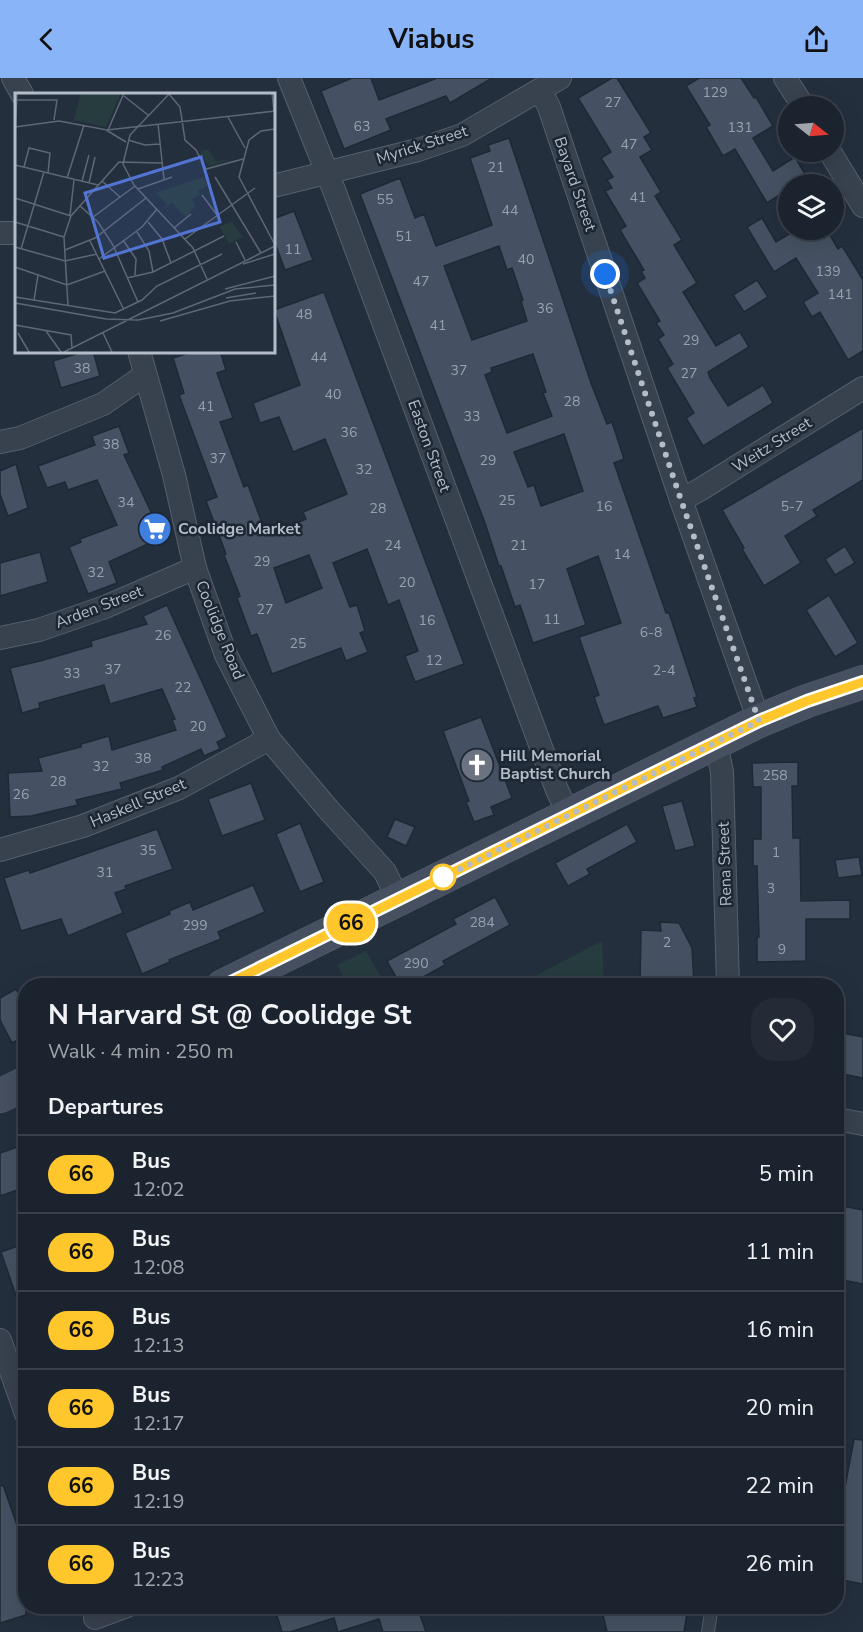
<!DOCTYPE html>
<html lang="en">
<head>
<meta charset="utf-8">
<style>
  :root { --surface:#1b232e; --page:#242b36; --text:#f1f3f6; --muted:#a0a4aa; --line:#39404a; --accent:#8ab4f8 }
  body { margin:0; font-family:"Nunito Sans",sans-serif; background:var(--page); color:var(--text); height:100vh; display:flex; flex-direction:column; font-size:22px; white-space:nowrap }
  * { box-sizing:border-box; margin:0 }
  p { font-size:20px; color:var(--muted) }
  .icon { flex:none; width:33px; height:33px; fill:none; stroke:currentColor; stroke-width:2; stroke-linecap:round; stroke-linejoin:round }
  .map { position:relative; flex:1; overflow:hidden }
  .details { position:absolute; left:18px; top:900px; width:826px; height:636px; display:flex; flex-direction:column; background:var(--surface); border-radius:24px; box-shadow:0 6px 24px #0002,0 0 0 2px var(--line) }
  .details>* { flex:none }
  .badge { padding:0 12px; border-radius:20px; font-size:21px; line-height:39px }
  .needle { width:39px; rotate:107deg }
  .buttons { position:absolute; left:778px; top:18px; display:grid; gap:12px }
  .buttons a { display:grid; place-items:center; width:66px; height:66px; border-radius:50%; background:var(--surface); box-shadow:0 6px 24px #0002,0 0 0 2px var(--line); font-size:30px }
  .you { position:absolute; width:30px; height:30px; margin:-15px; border:4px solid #fff; border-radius:50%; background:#1a73e8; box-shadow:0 0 0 9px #1a73e833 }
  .map>.badge { position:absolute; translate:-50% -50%; box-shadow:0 0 0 3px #fff }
  h2 { padding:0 30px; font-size:22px; line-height:54px }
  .round { display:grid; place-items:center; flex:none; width:63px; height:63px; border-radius:24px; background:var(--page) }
  .headline { display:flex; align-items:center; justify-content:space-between; height:102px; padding:0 30px }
  h1 { font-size:28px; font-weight:700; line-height:45px }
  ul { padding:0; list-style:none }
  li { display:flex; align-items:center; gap:18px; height:78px; padding:0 30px; border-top:2px solid var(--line) }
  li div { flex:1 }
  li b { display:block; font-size:22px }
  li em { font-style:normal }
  li .badge { min-width:66px; font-weight:700; text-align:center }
  header { display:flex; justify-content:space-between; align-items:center; height:78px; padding:0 30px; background:var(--accent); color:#111; font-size:27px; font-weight:700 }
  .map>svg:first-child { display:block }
</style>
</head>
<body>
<header><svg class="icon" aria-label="back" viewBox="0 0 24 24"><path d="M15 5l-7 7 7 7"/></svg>Viabus<svg class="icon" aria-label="share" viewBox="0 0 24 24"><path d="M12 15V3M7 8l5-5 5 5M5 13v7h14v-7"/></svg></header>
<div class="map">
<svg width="863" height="1554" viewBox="0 0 863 1554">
  <rect width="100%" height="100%" fill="#242f3e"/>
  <!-- green -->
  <g fill="#263c3f">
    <polygon points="602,863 604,907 518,907"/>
    <polygon points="366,873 385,907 348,907 337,887"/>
    <polygon points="502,1529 502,1528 542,1529 506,1539"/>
  </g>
  <!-- building -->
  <g fill="#455162" stroke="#1f2835" stroke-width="1.5" fill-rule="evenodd">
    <polygon points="352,0 371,0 379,22 435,1 435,0 492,0 450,25 446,18 386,41 391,52 344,71 321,13"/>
    <polygon points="612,0 617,0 651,55 644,59 652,72 640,79 661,114 655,118 682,162 674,167 697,205 683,214 716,268 740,254 749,269 708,294 710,300 728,328 763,307 773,325 703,368 686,340 694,335 667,290 673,286 658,261 664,257 656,245 660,243 637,205 645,200 641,193 644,192 620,152 626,148 605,113 612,110 607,102 613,99 601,80 611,74 578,20"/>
    <polygon points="699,0 741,0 754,20 756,19 773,48 753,60 773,93 795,79 807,100 797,106 789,106 789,111 767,125 735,71 723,78 706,49 710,47 686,8"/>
    <path d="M509 60 591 305 607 346 612 344 624 381 614 385 666 535H669L697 619 694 620 697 629 663 640 658 628 604 647 594 619 599 617 579 559 621 545 598 478 567 491 586 547 533 565 520 527 515 529 501 488H499L485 445 360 116 400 100 415 140 424 136 436 168 492 147 470 80 490 73 488 67ZM499 168 507 192 512 190 523 222 521 223 527 243 472 262 444 188ZM533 276 546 314 543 315 552 338 507 355 485 297 492 294 491 290ZM564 356 583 413 541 428 534 407 528 409 514 374Z"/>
    <polygon points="294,133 313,182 285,192 273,160 273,141"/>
    <polygon points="762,140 776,164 796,152 827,152 838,171 842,168 863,202 863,273 848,282 820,234 812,239 803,224 818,215 796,180 774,194 747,149"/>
    <polygon points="757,202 768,219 744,234 733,217"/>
    <path d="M324 214 464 586 415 604 405 578 418 573 399 522 388 527 367 471 333 485 350 529 357 527 365 553 360 555 368 574 346 583 341 570 272 596 257 556 251 558 237 520 240 518 224 477 226 476 206 423 217 419 179 317 184 315 173 280 195 273H220L226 292 217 295 233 340 220 344 244 409 248 407 266 456H268L306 441 303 434 347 416 325 361 293 374 279 339 260 345 253 325 300 307 274 232ZM309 477 322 510 286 525 274 490Z"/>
    <polygon points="86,273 93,273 100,298 61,310 53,283"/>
    <polygon points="119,348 129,375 124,377 163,459 109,484 117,505 88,516 69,469 81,464 80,461 117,447 97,402 68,412 65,404 47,410 38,388 95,367 92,358"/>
    <polygon points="863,350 863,402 813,432 817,438 785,458 801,485 764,508 742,471 744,470 722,432"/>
    <polygon points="16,386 28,430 8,438 0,416 0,393"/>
    <polygon points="845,468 855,485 835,497 825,481"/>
    <polygon points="40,474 48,504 0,518 0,485"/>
    <polygon points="829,517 858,565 835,579 806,532"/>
    <polygon points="167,527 227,659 217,664 220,671 204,678 201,671 162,689 163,692 120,705 122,711 76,722 78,727 31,738 10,739 8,695 42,693 38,680 81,669 81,666 109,658 112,672 176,652 172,642 175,641 162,611 110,626 104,607 39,625 40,630 22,635 10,590 40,583 92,568 91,563 147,546 143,538"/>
    <polygon points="481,639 512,720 491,729 494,737 474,744 466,724 469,723 443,653"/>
    <polygon points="798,684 798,708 792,708 793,760 800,760 801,823 850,822 850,841 806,841 806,883 757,884 757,859 759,859 757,788 753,788 753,761 761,761 761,709 753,709 752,685"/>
    <polygon points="251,705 265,742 222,758 208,721"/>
    <polygon points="682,723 695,768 675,773 662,728"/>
    <polygon points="395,741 415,749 406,768 387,759"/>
    <polygon points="300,745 324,804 300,814 276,756"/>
    <polygon points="627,746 637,764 587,791 590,796 568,808 555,785"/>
    <polygon points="157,751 173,791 125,808 126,811 115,815 123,835 68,858 61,841 21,853 4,800 29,792 30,795"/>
    <polygon points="859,779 862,797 838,800 835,782"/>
    <polygon points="253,807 265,834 218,854 221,861 169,882 170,884 142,896 125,855 170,836 169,833 190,824 193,832"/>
    <polygon points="495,819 510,847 443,883 445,887 407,908 401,908 387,883 456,846 453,841"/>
    <polygon points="660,844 679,845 692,870 694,906 640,908 641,852 661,853"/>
    <polygon points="16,911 26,929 26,958 12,965 0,942 0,920"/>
    <polygon points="837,954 863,959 863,1000 837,995"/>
    <polygon points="26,1066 26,1109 0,1118 0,1075"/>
    <polygon points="837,1127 863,1132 863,1206 837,1201"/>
    <polygon points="26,1165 26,1237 23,1238 1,1174"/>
    <polygon points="854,1361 863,1362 863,1506 837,1501 837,1452"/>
    <polygon points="3,1407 26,1473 26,1537 0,1545 0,1408"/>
    <polygon points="274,1528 417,1528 426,1554 383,1554 379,1541 338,1554 334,1540 290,1554 282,1554"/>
    <polygon points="601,1528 688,1528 684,1554 607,1554"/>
  </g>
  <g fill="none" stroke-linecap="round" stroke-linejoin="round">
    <!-- service casing -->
    <g stroke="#565f6c" stroke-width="14">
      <polyline id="service" points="708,1554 712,1528"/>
    </g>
    <!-- minor casing -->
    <g stroke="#565f6c" stroke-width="24">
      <g id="minor">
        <polyline points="13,0 22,16"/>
        <polyline points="289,0 334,112 557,712 569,737"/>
        <polyline points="785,0 803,28"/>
        <polyline points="540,12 549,29 681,422 759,643"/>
        <polyline points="830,74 863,128"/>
        <polyline points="273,108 418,72 462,57 560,0"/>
        <polyline points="0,155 16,155"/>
        <polyline points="139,273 174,397 195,490 226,577 269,661 328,731 385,794 398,821"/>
        <polyline points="0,364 20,360 103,326 145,297"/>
        <polyline points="681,422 701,411 863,310"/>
        <polyline points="0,560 39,552 105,529 195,490"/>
        <polyline points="713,666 718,675 722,694 728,908"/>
        <polyline points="0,772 83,748 179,710 269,661"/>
        <polyline points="837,1041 863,1046"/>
        <polyline points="0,1262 26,1336"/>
        <polyline points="95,1540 127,1528"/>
      </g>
    </g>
    <!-- secondary casing -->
    <g stroke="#565f6c" stroke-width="34">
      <g id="secondary">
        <polyline points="223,908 759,643 807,623 863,604"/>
        <polyline points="0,1018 26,1005"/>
      </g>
    </g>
    <!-- service -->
    <use href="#service" stroke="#38414e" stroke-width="12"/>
    <!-- minor -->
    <use href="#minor" stroke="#38414e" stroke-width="22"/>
    <!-- secondary -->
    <use href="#secondary" stroke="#465061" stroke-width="33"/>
  </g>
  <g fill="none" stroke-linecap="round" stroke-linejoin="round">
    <!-- line casing -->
    <g stroke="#fff" stroke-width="14">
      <polyline id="line" points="223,908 759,643 807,623 863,604"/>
    </g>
    <!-- line -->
    <use href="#line" stroke="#ffc72c" stroke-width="9"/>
    <!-- walk -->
    <polyline stroke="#b4bcc9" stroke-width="6" stroke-dasharray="0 10.8" points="443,799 442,800 759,643 681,422 605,196"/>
  </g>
  <!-- icons -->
  <defs>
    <g id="supermarket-disc" transform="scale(1.725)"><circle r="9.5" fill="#3f7fe0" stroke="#1d2633"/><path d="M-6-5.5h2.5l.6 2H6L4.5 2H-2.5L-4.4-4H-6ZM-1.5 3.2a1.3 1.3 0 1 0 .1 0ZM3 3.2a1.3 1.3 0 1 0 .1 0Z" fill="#fff"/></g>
    <g id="church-disc" transform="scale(1.725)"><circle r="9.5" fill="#6b7280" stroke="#1d2633"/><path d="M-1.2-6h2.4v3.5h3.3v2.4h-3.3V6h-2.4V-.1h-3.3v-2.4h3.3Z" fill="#fff"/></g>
  </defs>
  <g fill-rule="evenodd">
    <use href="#supermarket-disc" x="155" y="451"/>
    <use href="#church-disc" x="477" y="687"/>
  </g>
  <!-- markers -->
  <circle fill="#fff" stroke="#ffc72c" stroke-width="3" cx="443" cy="799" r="12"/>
  <g text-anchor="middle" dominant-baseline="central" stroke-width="5" stroke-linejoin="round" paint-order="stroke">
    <!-- number labels -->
    <g font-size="14" fill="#98a1af">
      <text x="715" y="14">129</text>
      <text x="613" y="24">27</text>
      <text x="362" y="48">63</text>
      <text x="740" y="49">131</text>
      <text x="629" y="66">47</text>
      <text x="496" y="89">21</text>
      <text x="638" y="119">41</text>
      <text x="385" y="121">55</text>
      <text x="510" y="132">44</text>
      <text x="404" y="158">51</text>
      <text x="293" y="171">11</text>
      <text x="526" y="181">40</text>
      <text x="828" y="193">139</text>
      <text x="421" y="203">47</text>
      <text x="840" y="216">141</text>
      <text x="545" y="230">36</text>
      <text x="304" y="236">48</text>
      <text x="438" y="247">41</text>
      <text x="691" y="262">29</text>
      <text x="319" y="279">44</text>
      <text x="82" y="290">38</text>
      <text x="459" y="292">37</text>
      <text x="689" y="295">27</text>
      <text x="333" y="316">40</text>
      <text x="572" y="323">28</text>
      <text x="206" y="328">41</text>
      <text x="472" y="338">33</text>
      <text x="349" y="354">36</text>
      <text x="111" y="366">38</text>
      <text x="218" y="380">37</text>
      <text x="488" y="382">29</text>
      <text x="364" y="391">32</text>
      <text x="507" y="422">25</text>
      <text x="126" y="424">34</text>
      <text x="604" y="428">16</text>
      <text x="792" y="428">5-7</text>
      <text x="378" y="430">28</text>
      <text x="393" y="467">24</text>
      <text x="519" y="467">21</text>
      <text x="622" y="476">14</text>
      <text x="262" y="483">29</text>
      <text x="96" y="494">32</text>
      <text x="407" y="504">20</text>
      <text x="537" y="506">17</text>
      <text x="265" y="531">27</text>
      <text x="552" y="541">11</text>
      <text x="427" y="542">16</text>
      <text x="651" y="554">6-8</text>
      <text x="163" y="557">26</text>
      <text x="298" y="565">25</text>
      <text x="434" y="582">12</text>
      <text x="113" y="591">37</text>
      <text x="664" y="592">2-4</text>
      <text x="72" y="595">33</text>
      <text x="183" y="609">22</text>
      <text x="198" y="648">20</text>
      <text x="143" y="680">38</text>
      <text x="101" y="688">32</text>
      <text x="775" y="697">258</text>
      <text x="58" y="703">28</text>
      <text x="21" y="716">26</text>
      <text x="148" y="772">35</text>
      <text x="776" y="774">1</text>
      <text x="105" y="794">31</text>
      <text x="771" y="810">3</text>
      <text x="482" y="844">284</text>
      <text x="195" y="847">299</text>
      <text x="667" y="864">2</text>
      <text x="782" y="871">9</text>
      <text x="416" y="885">290</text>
    </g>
    <!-- street labels -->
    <g font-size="16" fill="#b4bcc9" stroke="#1d2633">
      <text transform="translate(422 67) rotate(-18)">Myrick Street</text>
      <text transform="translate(575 106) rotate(71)">Bayard Street</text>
      <text transform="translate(772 367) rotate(-32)">Weitz Street</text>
      <text transform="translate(429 368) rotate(70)">Easton Street</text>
      <text transform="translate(99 529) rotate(-21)">Arden Street</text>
      <text transform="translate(220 552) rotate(68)">Coolidge Road</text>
      <text transform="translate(138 725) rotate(-23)">Haskell Street</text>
      <text transform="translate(725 786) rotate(-92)">Rena Street</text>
    </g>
    <!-- poi labels -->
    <g font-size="16" font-weight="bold" fill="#b4bcc9" stroke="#1d2633" text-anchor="start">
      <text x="178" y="451">Coolidge Market</text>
      <text x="500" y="678">Hill Memorial<tspan x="500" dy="18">Baptist Church</tspan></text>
    </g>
  </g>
  <!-- overview -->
  <g transform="translate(15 15)">
    <rect width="260" height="260" fill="#242f3e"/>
    <path d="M66 0H106L91 34 59 27ZM193 56 201 68 218 66 194 73 185 59ZM188 84 193 92 183 98 186 102 176 106 181 113 170 124 157 110 146 117 152 111 140 100ZM216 128 228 144 214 151 205 134Z" fill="#263c3f"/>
    <path fill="none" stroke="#5e6776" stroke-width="1.5" d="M155 0 115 42 108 71 119 92 178 155 192 186M257 0 259 18M154 1 165 14 170 47 181 57 191 76 228 66M109 3 133 22M2 7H42L39 27M213 24 230 55M143 31 149 86M0 34 44 28 92 37 260 18M260 36 246 38 234 47 224 84 260 152M91 37 111 49M93 37 109 0M0 44 2 0M113 47 130 52 145 51M0 72 83 92M9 74 14 55 35 60 33 80M200 84 246 160M52 85 69 32M67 88 74 62M87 88 105 104M74 90 80 64M123 96 157 84M187 102 202 122M0 105 56 123M65 113 83 129 98 152 123 209M55 122 59 87M78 124 120 93M0 129 49 144M133 129 147 146 156 170M159 135 176 121M122 139 134 158 138 179M170 146 240 95M108 147 121 166 120 182M75 148 109 217M221 149 230 167M0 154 50 168 82 161M6 156 29 79M50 157 80 145 131 105M84 166 127 134 142 116M228 171 260 161M0 174 52 192 90 178M112 185 138 179 209 143M210 196 260 183M0 204 100 220 127 207 142 193 207 161M211 205 241 200M19 207 23 182M0 210 91 226 123 227 158 220 220 196 260 192M53 213 49 144 56 123 104 69 147 70M145 228 215 208 260 203M0 232 56 242 57 255M31 238 46 259M3 240 14 259M88 240 97 259M49 259 260 153"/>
    <path fill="#5274d3" fill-opacity="0.15" stroke="#5274d3" stroke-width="3" d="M186 64 205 129 89 165 70 100Z"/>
    <rect width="260" height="260" fill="none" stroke="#b4bcc9" stroke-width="3"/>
  </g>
</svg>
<div class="buttons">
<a><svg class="needle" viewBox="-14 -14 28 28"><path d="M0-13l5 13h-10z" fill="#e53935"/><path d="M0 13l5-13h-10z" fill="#a0a4aa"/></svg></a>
<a><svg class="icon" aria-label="layers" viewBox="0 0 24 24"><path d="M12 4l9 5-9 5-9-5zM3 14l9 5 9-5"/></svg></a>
</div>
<div class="you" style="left:605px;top:196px"></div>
<b class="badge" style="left:351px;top:845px;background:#ffc72c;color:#111">66</b>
<section class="details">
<div class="headline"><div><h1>N Harvard St @ Coolidge St</h1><p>Walk · 4 min · 250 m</p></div><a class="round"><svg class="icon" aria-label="heart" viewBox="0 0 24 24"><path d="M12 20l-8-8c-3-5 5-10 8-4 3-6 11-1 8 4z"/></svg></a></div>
<h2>Departures</h2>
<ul>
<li><span class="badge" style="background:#ffc72c;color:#111">66</span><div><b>Bus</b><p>12:02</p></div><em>5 min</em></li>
<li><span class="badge" style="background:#ffc72c;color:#111">66</span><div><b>Bus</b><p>12:08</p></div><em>11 min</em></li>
<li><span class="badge" style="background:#ffc72c;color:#111">66</span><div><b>Bus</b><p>12:13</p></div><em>16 min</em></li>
<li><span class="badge" style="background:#ffc72c;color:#111">66</span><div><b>Bus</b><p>12:17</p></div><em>20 min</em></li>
<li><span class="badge" style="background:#ffc72c;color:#111">66</span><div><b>Bus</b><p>12:19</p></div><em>22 min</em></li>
<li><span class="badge" style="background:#ffc72c;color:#111">66</span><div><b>Bus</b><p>12:23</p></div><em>26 min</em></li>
</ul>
</section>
</div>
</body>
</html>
